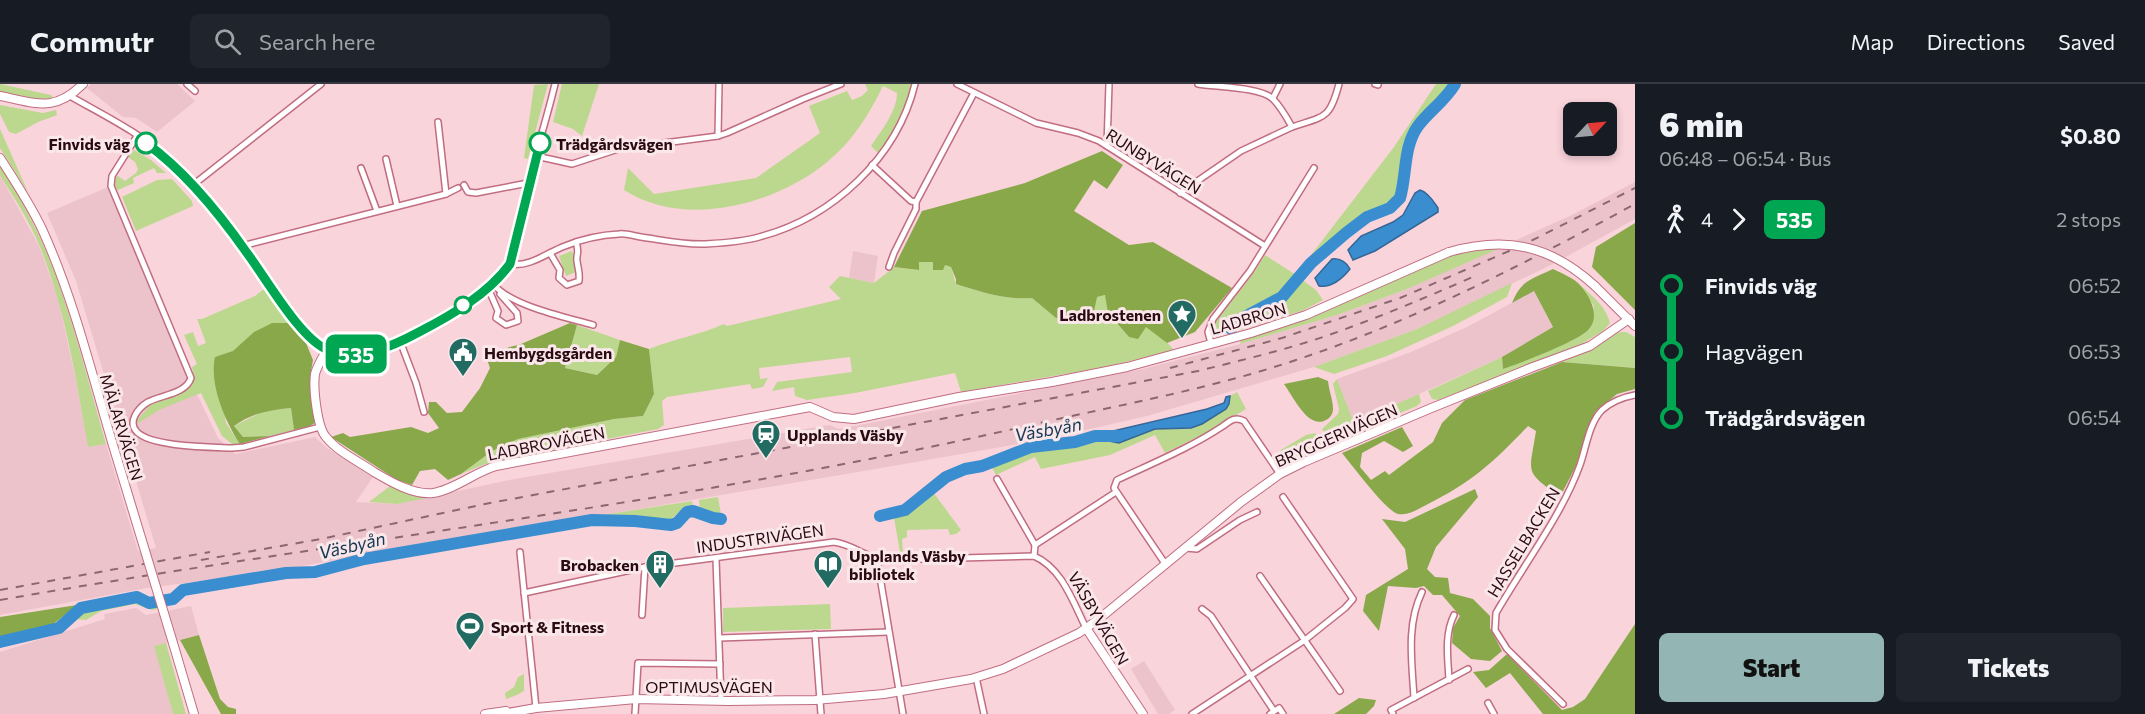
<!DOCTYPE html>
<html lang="en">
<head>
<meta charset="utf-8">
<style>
  :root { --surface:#171b24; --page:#20242c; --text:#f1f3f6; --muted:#9ea1a6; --line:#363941; --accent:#93b6b4 }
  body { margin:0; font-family:Commissioner,sans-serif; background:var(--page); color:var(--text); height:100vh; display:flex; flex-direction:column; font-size:22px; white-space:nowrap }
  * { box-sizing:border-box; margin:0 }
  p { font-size:20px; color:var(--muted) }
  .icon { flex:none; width:33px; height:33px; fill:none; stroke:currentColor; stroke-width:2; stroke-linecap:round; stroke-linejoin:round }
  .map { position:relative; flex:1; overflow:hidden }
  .sheet { display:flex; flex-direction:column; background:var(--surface); width:510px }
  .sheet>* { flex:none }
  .badge { padding:0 12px; border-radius:9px; font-size:21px; line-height:39px }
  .needle { width:39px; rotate:64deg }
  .tools { position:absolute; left:1563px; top:18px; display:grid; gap:12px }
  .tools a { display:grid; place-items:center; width:54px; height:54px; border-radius:9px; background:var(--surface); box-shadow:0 3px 9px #0003; font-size:30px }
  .map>.badge { position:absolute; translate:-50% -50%; box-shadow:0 0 0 3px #fff }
  .legs { display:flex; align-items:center; gap:9px; height:66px; padding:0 24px; font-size:20px }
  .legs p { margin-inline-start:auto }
  .head { display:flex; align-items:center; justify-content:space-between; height:102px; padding:0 24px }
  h1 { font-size:33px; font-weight:800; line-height:45px }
  .cta { display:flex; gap:12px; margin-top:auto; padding:12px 24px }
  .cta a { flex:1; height:69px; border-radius:9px; background:var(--accent); color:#111; font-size:24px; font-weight:800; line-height:69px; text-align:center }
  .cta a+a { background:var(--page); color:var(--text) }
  ul { padding:0 24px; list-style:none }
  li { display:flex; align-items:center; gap:21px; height:66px; font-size:22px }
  li i { display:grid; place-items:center; width:9px; height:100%; margin:0 8px; background:currentColor }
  li i::after { content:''; width:15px; height:15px; margin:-8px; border:4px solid; border-radius:50%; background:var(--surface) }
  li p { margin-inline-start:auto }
  li:first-child i { background:linear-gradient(#0000 50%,currentColor 0) }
  li:last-child i { background:linear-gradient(currentColor 50%,#0000 0) }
  header { display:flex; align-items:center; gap:36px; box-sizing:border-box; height:84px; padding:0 30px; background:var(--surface); border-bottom:2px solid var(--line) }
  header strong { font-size:28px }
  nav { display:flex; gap:33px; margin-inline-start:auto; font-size:21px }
  .search { width:420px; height:54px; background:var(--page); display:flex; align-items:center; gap:15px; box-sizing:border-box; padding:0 21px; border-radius:9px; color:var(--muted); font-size:22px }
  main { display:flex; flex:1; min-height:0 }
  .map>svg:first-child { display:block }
</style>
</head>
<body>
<header>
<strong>Commutr</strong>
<div class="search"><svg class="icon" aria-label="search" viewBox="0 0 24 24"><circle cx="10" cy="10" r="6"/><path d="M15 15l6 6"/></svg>Search here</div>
<nav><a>Map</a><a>Directions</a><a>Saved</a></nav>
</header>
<main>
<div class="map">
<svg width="1635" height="630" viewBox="0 0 1635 630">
  <rect width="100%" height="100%" fill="#fad4db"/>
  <!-- built -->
  <g fill="#ecc3cb">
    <polygon points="91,0 177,0 195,17 157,48 136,34 123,33 87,4"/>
    <polygon points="0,91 39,162 58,214 77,302 88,363 106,360 138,467 156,464 76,197 47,129 108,103 182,279 218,354 235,370 315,353 327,364 373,393 356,418 397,420 509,396 829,341 839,345 1143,285 1240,260 1340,230 1407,205 1572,131 1635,98 1635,135 1551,181 1417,245 1314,283 1147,332 1046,355 893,382 248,491 147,504 0,531"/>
    <polygon points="853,167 878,172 874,199 849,194"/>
    <polygon points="1534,207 1553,243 1502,273 1354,339 1337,295 1411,268 1467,243"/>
    <polygon points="191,522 199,551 155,562 173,630 0,630 0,568 105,535 104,530 136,524 146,531"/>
    <polygon points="1144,577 1175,626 1169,630 1158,630 1131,585"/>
  </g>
  <!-- green -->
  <g fill="#bcd88e">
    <polygon points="0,0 51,11 53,14 39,15 0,8"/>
    <polygon points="548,0 528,75 524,74 534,1"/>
    <polygon points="562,0 599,0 582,52 573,45 553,38"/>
    <path d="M865 0H911C906 26 894 49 879 70L871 62C881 47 897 27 897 9L883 2C869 31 852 58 826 79 774 121 685 145 624 106L628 84 654 110 756 94 820 49 809 22 847 7 852 16 862 12 868 6Z"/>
    <path d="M1436 0H1451C1436 24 1414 34 1405 63 1400 78 1405 105 1394 116 1386 124 1375 125 1365 130 1344 142 1317 170 1300 188H1298L1394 63Z"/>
    <polygon points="0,21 43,29 56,26 57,31 38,38 16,50 9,48 0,30"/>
    <polygon points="0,45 28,108 0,64"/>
    <polygon points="134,66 151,76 166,89 157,89 154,84 133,94 134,99 118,106 115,103 116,93 118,92 125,97 136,89 138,85 135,78 128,73"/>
    <path d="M0 81C22 117 42 153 56 192 76 247 90 304 106 360L88 363C76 296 66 227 40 163 30 138 14 114 0 91Z"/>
    <polygon points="172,95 192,117 193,122 136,147 122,113 157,96"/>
    <polygon points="1498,165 1407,205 1340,230 1240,260 1241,256 1325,228 1382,201 1450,172 1472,166"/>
    <polygon points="572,167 579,187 566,192 559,172"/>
    <path d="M1265 171 1296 191C1289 200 1283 210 1273 216 1258 225 1232 229 1227 248L1216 249 1215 239 1253 190Z"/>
    <path d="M919 178H933V185L945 181 951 183 956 200C981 208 1005 216 1032 214L1056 234 1097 213 1106 211 1108 229 1129 253 1146 242 1162 253 1174 266 1105 283 961 308 955 289 855 309 807 316 795 312 794 303 772 307 777 298 852 288 850 273 759 284 760 295 768 294 763 303 752 305 750 300 667 313 662 317 664 341 658 345 501 376 483 381 461 390 492 367 518 355 614 335 643 332 654 310 649 265C673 255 700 251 724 240L727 242 841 215 829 203 840 192 874 199 894 183 918 186Z"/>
    <path d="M1301 195 1316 206 1323 216 1304 226 1240 246H1236V242C1264 225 1280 223 1301 195Z"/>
    <polygon points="1512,199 1507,213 1453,242 1387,272 1334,290 1314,283 1417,245"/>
    <path d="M1578 199C1591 211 1606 222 1610 239L1603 247 1578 262 1438 316 1432 315 1428 307 1502 273 1503 284C1533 274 1562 262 1589 245L1594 222Z"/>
    <path d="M264 205 289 239C257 238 257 251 234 267 229 270 221 271 215 273L226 339 240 360H232L222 352 201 309 161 325 138 339 137 337C142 331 147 324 153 319 172 305 200 315 192 283L197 280 184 251 193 248 198 262 206 259 197 235H202L255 212Z"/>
    <polygon points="577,241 620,256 616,273 597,291 565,284"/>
    <polygon points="1620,248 1626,248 1635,253 1635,284 1562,278 1595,264 1614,250"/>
    <polygon points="1337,295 1354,339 1419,310 1421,318 1417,322 1332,358 1322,345 1338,330 1339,325 1333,300"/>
    <polygon points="1237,308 1246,325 1206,349 1165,369 1155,351 1110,371 1041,385 1035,373 996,391 991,382 1032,366 1076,361 1096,355 1105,357 1155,345 1172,345 1229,320 1230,312"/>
    <polygon points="291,324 294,346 270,352 243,353 234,342 264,327"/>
    <polygon points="1315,349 1326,362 1283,383 1278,380 1281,366 1306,351"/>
    <polygon points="390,402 406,409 427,414 397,420 369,418"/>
    <polygon points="933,408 961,446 956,450 950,451 948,445 907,446 907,453 902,455 903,468 900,468 894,434 910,428"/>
    <polygon points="718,413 721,430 700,426 699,416"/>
    <polygon points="692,417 693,423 682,425 669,437 636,431 596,432"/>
    <polygon points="134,517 149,522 156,521 157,525 152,526 135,520 101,527 86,536 74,535 82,526"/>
    <polygon points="830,520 831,545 723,548 723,524"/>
    <polygon points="166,559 186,630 173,630 154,562"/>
    <polygon points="524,590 524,607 517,611 506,615 505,609 514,603 518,593"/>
  </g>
  <!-- forest -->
  <g fill="#88a84a">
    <path d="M1102 67 1123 81 1107 105 1094 96 1074 127 1129 161 1153 158 1232 204 1195 248 1167 259 1146 243 1138 255 1129 253 1108 229 1105 211 1097 213 1094 227 1085 232 1056 234 1032 214C1005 216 981 208 956 200V195L951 183 945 181 943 186H933V178H919V186L894 183 922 127 1025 99Z"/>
    <polygon points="1635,139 1635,226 1592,183 1596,163"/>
    <path d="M1553 185C1561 189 1571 193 1578 199 1589 210 1601 231 1589 245 1579 257 1520 279 1503 285L1502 273 1553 243 1534 207 1512 219C1522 195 1531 196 1553 185Z"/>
    <path d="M272 239H289L306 259 313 276 310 293 315 339 310 342 294 346 291 324C270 326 251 329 234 342L243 353 270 352 240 360C225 337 209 300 215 273L233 267 254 248Z"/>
    <polygon points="570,239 577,241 565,284 597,291 616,273 620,256 649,265 654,310 643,332 614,335 518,355 492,367 461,390 448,396 435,385 420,387 412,401 397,396 331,353 343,349 350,353 411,343 428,349 439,344 428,329 429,318 436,318 447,329 462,328 480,304 490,284 485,270 521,260"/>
    <path d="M1562 278 1635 284V305L1617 310 1595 328 1575 384 1560 413C1524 386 1529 391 1536 347L1528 342C1495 377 1471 399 1428 420 1418 425 1408 432 1398 430 1386 427 1352 381 1342 369L1402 343 1413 362 1403 368 1384 357 1362 369 1360 383 1371 396 1385 387 1389 391 1433 358 1442 339 1465 316Z"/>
    <path d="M1318 293 1328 297C1329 307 1333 316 1333 325 1333 330 1330 334 1326 336 1308 346 1293 312 1284 300Z"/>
    <polygon points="1475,405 1478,413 1436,463 1427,485 1435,493 1448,494 1450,509 1473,515 1490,532 1490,544 1502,567 1490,577 1471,575 1452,559 1453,544 1460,532 1442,511 1433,511 1424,502 1416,504 1388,502 1379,547 1363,527 1366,511 1408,485 1405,465 1382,435 1405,438"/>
    <polygon points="77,521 51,542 0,555 0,533"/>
    <polygon points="1635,540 1635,630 1543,630 1510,589 1486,604 1473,588 1489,586 1507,570 1562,626 1573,623 1585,615"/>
    <polygon points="199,551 220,615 228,623 236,625 236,630 221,630 180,556"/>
    <polygon points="1359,614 1376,616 1374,622 1366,630 1334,630"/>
  </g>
  <!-- water -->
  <g fill="#3a8ecf" stroke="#356697" stroke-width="1.5">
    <path d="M1420 106C1428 108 1434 118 1438 124V128L1375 167 1353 176 1348 166 1361 152 1393 138 1403 131 1415 109Z"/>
    <path d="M1332 175C1341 174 1346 178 1350 185 1342 195 1332 204 1319 202L1315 194Z"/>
    <polygon points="1230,312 1229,320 1226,325 1202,340 1191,344 1155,345 1119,359 1103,356 1104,349 1207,325 1224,319 1226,313"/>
  </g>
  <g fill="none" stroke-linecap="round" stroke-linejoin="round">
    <!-- river -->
    <g stroke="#3a8ecf" stroke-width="12">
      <path d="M1231 245 1237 237 1282 213 1311 179 1346 149 1367 133 1390 124 1400 114C1407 90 1403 63 1418 42 1429 27 1444 18 1455 0"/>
      <polyline points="880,432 905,426 946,393 965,385 982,382 1031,363 1075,358 1095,352 1118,352"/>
      <polyline points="0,558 59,544 81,524 137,513 149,519 173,515 183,506 286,489 315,488 364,475 592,436 635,437 671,441 677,439 687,428 693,427 713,434 721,435"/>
    </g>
    <!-- street casing -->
    <g stroke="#c16d81" stroke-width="8">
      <g id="street">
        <polyline points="187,0 195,7"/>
        <polyline points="957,0 1036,39 1078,49 1099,57 1265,162"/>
        <polyline points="1375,0 1378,1"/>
        <path d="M70 12C103 31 141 49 169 76 196 101 220 132 243 162 265 192 288 236 317 259 328 268 346 272 360 270 395 265 494 211 510 180 520 161 523 123 528 101 536 67 547 34 555 0"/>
        <polyline points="1273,14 1280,0"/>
        <polyline points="438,38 446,110"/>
        <path d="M1292 43C1325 32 1330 35 1339 0"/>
        <path d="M137 52 112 92 111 102 191 294C186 310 161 311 148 318 138 324 127 338 137 348 152 363 210 363 232 364L244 363 320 343"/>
        <polyline points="718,52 719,0"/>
        <polyline points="1107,62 1109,0"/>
        <polyline points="536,72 572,80 618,65 718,52 727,49 803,15 841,0"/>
        <polyline points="386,75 397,122"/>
        <polyline points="872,81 911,117 916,118"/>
        <polyline points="361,84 377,127"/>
        <polyline points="193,101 321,0"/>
        <polyline points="464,101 468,108 476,109 528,99"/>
        <path d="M1180 109 1241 67 1292 43C1287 34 1281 23 1273 15 1261 3 1216 3 1198 0"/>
        <polyline points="242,162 446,110 458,104"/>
        <path d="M550 169 560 186 559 194 567 201 579 197C580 187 578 186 577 177 576 169 580 170 576 158"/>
        <path d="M510 180C531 183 546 169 565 162 582 155 601 151 619 150 626 149 634 152 641 153 662 156 684 161 705 160 723 159 742 158 759 153 832 134 897 74 915 0"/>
        <polyline points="889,183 894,169 916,125 916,118 974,9"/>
        <path d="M493 200C511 222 565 233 593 241"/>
        <polyline points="488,204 498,227 496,234 506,241 518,237 517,229 500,210"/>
        <polyline points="400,257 416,299 424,328"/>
        <polyline points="1211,259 1208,248 1213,235 1250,187 1314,84"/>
        <polyline points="997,395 1035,461 1034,472"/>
        <polyline points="1035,461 1116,408"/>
        <polyline points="1186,464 1197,465 1240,436 1257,428"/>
        <polyline points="520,468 536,624"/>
        <polyline points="716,475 721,617"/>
        <polyline points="877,475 903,630"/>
        <path d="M1166 481 1114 404 1117 396C1153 379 1190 364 1223 342 1230 337 1235 332 1244 337L1280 390"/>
        <polyline points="1260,492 1340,607"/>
        <path d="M524 509 645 483 834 458C852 460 867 474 884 476L1034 472C1062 484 1073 518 1086 544"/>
        <polyline points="1202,525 1211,532 1274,627"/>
        <polyline points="642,531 645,483"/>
        <polyline points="815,550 821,630"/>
        <polyline points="719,554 888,548"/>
        <polyline points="976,593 984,630"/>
        <path d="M1449 596C1448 575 1444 551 1454 531"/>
        <path d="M1414 614C1412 578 1406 541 1422 508"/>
        <polyline points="1488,619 1494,630"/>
        <path d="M1563 620 1507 565 1495 546 1496 529C1523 482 1562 431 1580 381 1586 364 1589 339 1602 326 1611 318 1624 313 1635 311"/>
        <polyline points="635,630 638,579 720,580"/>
        <polyline points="1192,630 1305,556 1345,524 1353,515 1283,413"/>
        <polyline points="1270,630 1279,624 1283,630"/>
        <polyline points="1393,630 1391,626 1468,585"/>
      </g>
    </g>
    <!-- secondary casing -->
    <g stroke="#c16d81" stroke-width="10">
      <g id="secondary">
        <path d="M0 12C36 19 54 29 83 0"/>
        <path d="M0 74C15 97 30 120 42 145 73 213 91 287 112 358"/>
        <polyline points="1595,202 1635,242"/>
        <path d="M327 265C323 273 317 282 315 290 313 304 317 343 326 353 338 368 358 377 374 388 391 398 413 411 433 409 454 406 475 388 496 382L810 323 833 333 854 335 959 313 1052 298 1127 283 1251 249 1306 231 1449 168"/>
        <polyline points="1086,544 1143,630"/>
        <polyline points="173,559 194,630"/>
        <polyline points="485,630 506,627"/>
        <polyline points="502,630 536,624 636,615 728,617 815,616 884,610 971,595 1003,585 1079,549 1099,535 1241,418 1280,390 1304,378 1429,325 1533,283 1590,262 1629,235"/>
      </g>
    </g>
    <!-- street -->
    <use href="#street" stroke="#fff" stroke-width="5"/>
    <!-- secondary -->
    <use href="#secondary" stroke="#fff" stroke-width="8"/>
    <!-- rail -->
    <g stroke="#8b6870" stroke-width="2" stroke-dasharray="8 8" stroke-linecap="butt">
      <polyline points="1170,284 1282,254 1400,214 1523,161 1635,104"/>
      <path d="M201 476 321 455 485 420 1198 287C1246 275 1294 264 1340 247 1387 230 1432 211 1477 191"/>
      <polyline points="0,506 210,468"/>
      <path d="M0 516C343 456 691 419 1031 341 1119 321 1210 305 1296 276 1414 237 1526 179 1635 120"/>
    </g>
    <!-- secondary-bridge casing -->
    <g stroke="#c16d81" stroke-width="10" stroke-linecap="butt">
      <g id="secondary-bridge">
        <path d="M1449 168C1507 152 1550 161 1595 202"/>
        <polyline points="112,358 173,559"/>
      </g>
    </g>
    <!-- secondary-bridge -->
    <use href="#secondary-bridge" stroke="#fff" stroke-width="8"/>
  </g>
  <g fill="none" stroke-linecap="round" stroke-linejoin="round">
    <!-- line-1 casing -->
    <g stroke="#fff" stroke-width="14">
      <path id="line-1" d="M146 59C186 88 219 129 247 169 266 194 300 255 328 266 359 278 393 262 419 248 452 231 488 210 510 180L540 59"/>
    </g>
    <!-- line-1 -->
    <use href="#line-1" stroke="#00a651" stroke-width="9"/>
  </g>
  <!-- icons -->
  <defs>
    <g id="sight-pin" transform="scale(1.5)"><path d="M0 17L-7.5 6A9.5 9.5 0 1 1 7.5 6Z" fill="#216b63" stroke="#fae7ea"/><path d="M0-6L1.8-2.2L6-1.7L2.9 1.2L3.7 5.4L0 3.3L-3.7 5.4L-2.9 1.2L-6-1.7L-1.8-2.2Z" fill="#fff"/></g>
    <g id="civic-pin" transform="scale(1.5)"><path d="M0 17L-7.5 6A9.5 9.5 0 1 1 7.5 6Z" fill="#216b63" stroke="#fae7ea"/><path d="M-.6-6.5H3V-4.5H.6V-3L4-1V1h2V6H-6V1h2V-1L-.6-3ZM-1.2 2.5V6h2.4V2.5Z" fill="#fff"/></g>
    <g id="station-pin" transform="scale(1.5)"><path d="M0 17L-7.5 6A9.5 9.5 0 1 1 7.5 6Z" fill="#216b63" stroke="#fae7ea"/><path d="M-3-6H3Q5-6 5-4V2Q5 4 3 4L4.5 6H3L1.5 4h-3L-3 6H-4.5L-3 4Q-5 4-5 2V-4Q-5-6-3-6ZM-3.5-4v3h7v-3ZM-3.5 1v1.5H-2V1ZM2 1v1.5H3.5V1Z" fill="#fff"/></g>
    <g id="building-pin" transform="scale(1.5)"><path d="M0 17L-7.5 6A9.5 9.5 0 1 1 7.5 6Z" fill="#216b63" stroke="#fae7ea"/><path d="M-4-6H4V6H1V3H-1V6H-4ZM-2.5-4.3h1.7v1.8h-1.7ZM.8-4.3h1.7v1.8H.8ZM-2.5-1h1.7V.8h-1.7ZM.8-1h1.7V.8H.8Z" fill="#fff"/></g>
    <g id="library-pin" transform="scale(1.5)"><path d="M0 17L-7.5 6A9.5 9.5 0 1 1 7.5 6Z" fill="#216b63" stroke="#fae7ea"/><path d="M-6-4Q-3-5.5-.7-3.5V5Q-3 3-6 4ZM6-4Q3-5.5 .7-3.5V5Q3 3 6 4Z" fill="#fff"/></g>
    <g id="stadium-pin" transform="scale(1.5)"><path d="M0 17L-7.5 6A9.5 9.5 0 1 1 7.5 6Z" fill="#216b63" stroke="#fae7ea"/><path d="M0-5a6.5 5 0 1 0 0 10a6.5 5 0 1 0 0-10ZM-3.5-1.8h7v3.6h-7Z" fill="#fff"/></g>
  </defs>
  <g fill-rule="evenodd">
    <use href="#sight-pin" x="1182" y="230"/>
    <use href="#civic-pin" x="463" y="268"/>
    <use href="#station-pin" x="766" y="350"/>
    <use href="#building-pin" x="660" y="480"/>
    <use href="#library-pin" x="828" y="480"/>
    <use href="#stadium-pin" x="470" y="542"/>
  </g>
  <!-- markers -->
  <g fill="#fff" stroke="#00a651" stroke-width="3">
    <circle cx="146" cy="59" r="10"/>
    <circle cx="540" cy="59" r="10"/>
    <circle cx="463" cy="221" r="8"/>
  </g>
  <g text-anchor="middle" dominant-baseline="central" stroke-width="6" stroke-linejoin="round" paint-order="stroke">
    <!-- stop labels -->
    <g font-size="16" font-weight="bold" fill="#2a0a13" stroke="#fae7ea" text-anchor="end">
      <text x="130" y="59">Finvids väg</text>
      <text x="556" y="59" text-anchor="start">Trädgårdsvägen</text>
    </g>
    <!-- street labels -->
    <g font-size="16" fill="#2a0a13" stroke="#fae7ea">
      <text transform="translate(1154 77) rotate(32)">RUNBYVÄGEN</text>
      <text transform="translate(1248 234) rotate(-16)">LADBRON</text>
      <text transform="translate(122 343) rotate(73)">MÄLARVÄGEN</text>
      <text transform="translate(1336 351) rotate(-24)">BRYGGERIVÄGEN</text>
      <text transform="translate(546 359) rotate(-11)">LADBROVÄGEN</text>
      <text transform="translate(760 454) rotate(-8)">INDUSTRIVÄGEN</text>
      <text transform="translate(1523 458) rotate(-59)">HASSELBACKEN</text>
      <text transform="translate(1099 534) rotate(60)">VÄSBYVÄGEN</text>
      <text x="709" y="602">OPTIMUSVÄGEN</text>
    </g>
    <!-- poi labels -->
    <g font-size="16" font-weight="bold" fill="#2a0a13" stroke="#fae7ea" text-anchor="start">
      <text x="1161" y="230" text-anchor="end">Ladbrostenen</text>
      <text x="484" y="268">Hembygdsgården</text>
      <text x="787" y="350">Upplands Väsby</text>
      <text x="849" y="471">Upplands Väsby<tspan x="849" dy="18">bibliotek</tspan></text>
      <text x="639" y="480" text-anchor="end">Brobacken</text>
      <text x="491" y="542">Sport &amp; Fitness</text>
    </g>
    <!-- water labels -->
    <g font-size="18" font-style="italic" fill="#163854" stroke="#fae7ea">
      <text transform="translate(1048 345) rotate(-10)">Väsbyån</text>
      <text transform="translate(352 461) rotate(-13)">Väsbyån</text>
    </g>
  </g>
</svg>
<div class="tools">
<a><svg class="needle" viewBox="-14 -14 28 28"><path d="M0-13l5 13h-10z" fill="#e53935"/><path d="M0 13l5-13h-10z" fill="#9ea1a6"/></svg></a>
</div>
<b class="badge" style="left:356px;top:270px;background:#00a651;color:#fff">535</b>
</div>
<section class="sheet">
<div class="head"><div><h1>6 min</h1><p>06:48 – 06:54 · Bus</p></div><b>$0.80</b></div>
<div class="legs"><svg class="icon" aria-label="walk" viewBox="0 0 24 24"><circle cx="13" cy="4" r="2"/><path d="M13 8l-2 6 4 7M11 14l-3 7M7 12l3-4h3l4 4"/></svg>4<svg class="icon" aria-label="forward" viewBox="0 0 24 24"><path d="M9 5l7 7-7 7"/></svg><b class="badge" style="background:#00a651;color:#fff">535</b><p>2 stops</p></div>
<ul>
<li><i style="color:#00a651"></i><b>Finvids väg</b><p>06:52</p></li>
<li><i style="color:#00a651"></i><span>Hagvägen</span><p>06:53</p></li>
<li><i style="color:#00a651"></i><b>Trädgårdsvägen</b><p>06:54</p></li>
</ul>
<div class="cta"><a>Start</a><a>Tickets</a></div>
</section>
</main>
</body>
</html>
